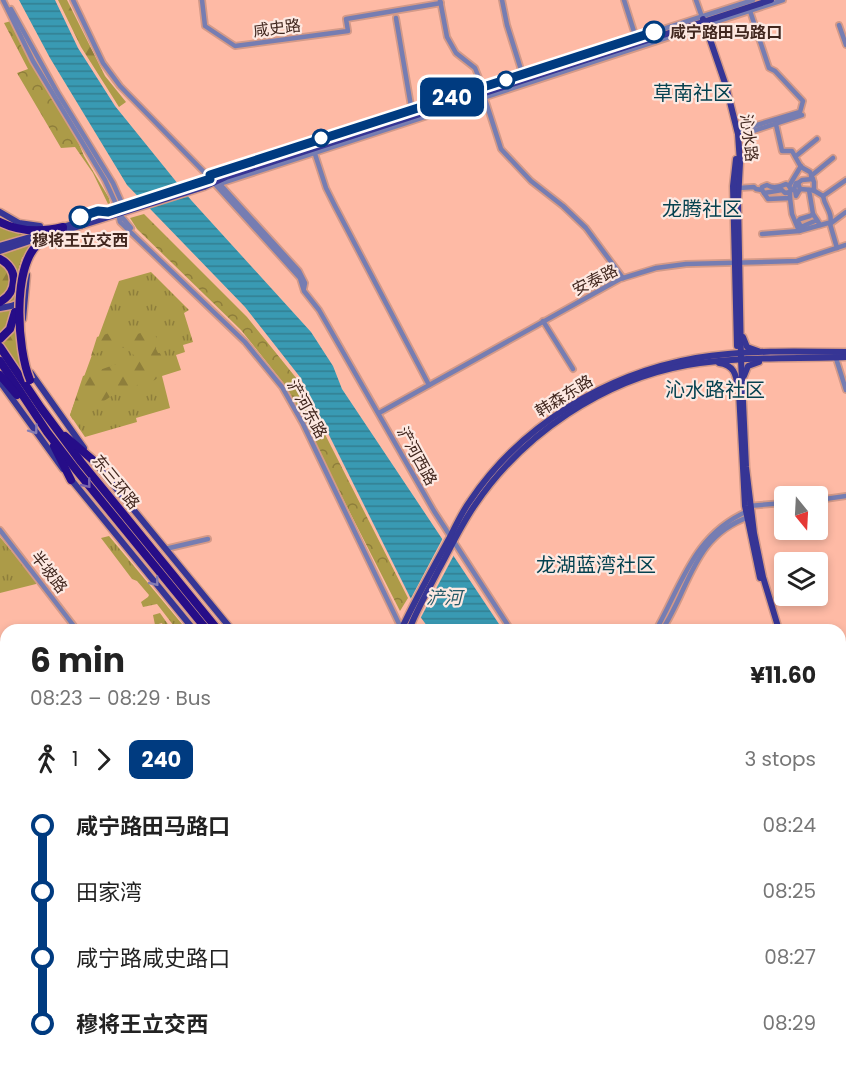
<!DOCTYPE html>
<html lang="en">
<head>
<meta charset="utf-8">
<style>
  :root { --surface:#fff; --page:#f6f6f6; --text:#222; --muted:#767676 }
  body { margin:0; font-family:Poppins,"Noto Sans SC",sans-serif; background:var(--page); color:var(--text); height:100vh; display:flex; flex-direction:column; font-size:22px; white-space:nowrap }
  * { box-sizing:border-box; margin:0 }
  p { font-size:20px; color:var(--muted) }
  .icon { flex:none; width:33px; height:33px; fill:none; stroke:currentColor; stroke-width:2; stroke-linecap:round; stroke-linejoin:round }
  .map { position:relative; flex:1; overflow:hidden }
  .details { position:absolute; left:0px; top:624px; width:846px; height:444px; display:flex; flex-direction:column; background:var(--surface); border-radius:18px 18px 0 0; box-shadow:0 3px 9px #0003 }
  .details>* { flex:none }
  .badge { padding:0 12px; border-radius:9px; font-size:21px; line-height:39px }
  .needle { width:39px; rotate:162deg }
  .fabs { position:absolute; left:774px; top:486px; display:grid; gap:12px }
  .fabs a { display:grid; place-items:center; width:54px; height:54px; border-radius:6px; background:var(--surface); box-shadow:0 3px 9px #0003; font-size:30px }
  .map>.badge { position:absolute; translate:-50% -50%; box-shadow:0 0 0 3px #fff }
  .legs { display:flex; align-items:center; gap:9px; height:66px; padding:0 30px; font-size:20px }
  .legs p { margin-inline-start:auto }
  .head { display:flex; align-items:center; justify-content:space-between; height:102px; padding:0 30px }
  h1 { font-size:33px; font-weight:700; line-height:45px }
  ul { padding:0 30px; list-style:none }
  li { display:flex; align-items:center; gap:21px; height:66px; font-size:22px }
  li i { display:grid; place-items:center; width:9px; height:100%; margin:0 8px; background:currentColor }
  li i::after { content:''; width:15px; height:15px; margin:-8px; border:4px solid; border-radius:50%; background:var(--surface) }
  li p { margin-inline-start:auto }
  li:first-child i { background:linear-gradient(#0000 50%,currentColor 0) }
  li:last-child i { background:linear-gradient(currentColor 50%,#0000 0) }
  .map>svg:first-child { display:block }
</style>
</head>
<body>
<div class="map">
<svg width="846" height="1068" viewBox="0 0 846 1068">
  <defs>
    <pattern id="grass-tufts" width="24" height="20" patternUnits="userSpaceOnUse" patternTransform="scale(1.5)"><rect width="24" height="20" fill="#ac9b48"/><path d="M3 7l-1-3M5 7V3M7 7l1-3M15 17l-1-3M17 17v-4M19 17l1-3" fill="none" stroke="#8e7e3b"/></pattern>
    <pattern id="forest-firs" width="22" height="20" patternUnits="userSpaceOnUse" patternTransform="scale(1.5)"><rect width="22" height="20" fill="#ac9b48"/><path d="M5 1l3.5 6h-7zM16 11l3.5 6h-7z" fill="#8e7e3b"/></pattern>
    <pattern id="park-crowns" width="20" height="18" patternUnits="userSpaceOnUse" patternTransform="scale(1.5)"><rect width="20" height="18" fill="#ac9b48"/><path d="M2 6a3 3 0 1 1 6 0M12 15a3 3 0 1 1 6 0" fill="none" stroke="#8e7e3b"/></pattern>
    <pattern id="water-rules" width="6" height="5" patternUnits="userSpaceOnUse" patternTransform="scale(1.5)"><rect width="6" height="5" fill="#399ab3"/><path d="M0 2.5h6" fill="none" stroke="#327e91"/></pattern>
  </defs>
  <rect width="100%" height="100%" fill="#febaa5"/>
  <!-- grass -->
  <g fill="url(#grass-tufts)">
    <polygon points="151,272 189,310 184,313 193,342 183,345 185,352 176,355 181,370 162,376 170,408 136,418 137,422 85,437 70,415 119,281"/>
    <polygon points="109,536 187,630 177,630 157,604 143,607 141,602 148,597 149,595 137,581 132,579 101,538"/>
    <polygon points="0,537 37,582 36,584 0,593"/>
    <polygon points="160,613 172,630 165,630 162,623 155,625 153,615"/>
  </g>
  <!-- forest -->
  <g fill="url(#forest-firs)">
    <polygon points="58,0 67,0 105,76 126,102 119,107 81,47"/>
    <path d="M0 224 35 233 37 241 22 258 15 281 19 283C16 323 16 343 27 382L0 372Z"/>
    <path d="M151 328C157 332 157 342 156 349L158 353H162L164 359 157 364 159 376 155 380 137 385 132 398 123 394 113 395 104 401 82 408 73 420 70 415 83 376 136 357 127 349 114 345 91 356 97 337 122 329 119 334 126 338 149 330Z"/>
  </g>
  <!-- park -->
  <g fill="url(#park-crowns)">
    <polygon points="11,21 30,60 77,139 84,156 109,198 110,203 108,204 93,173 75,147 61,148 17,73 28,69 4,23"/>
    <polygon points="144,214 247,317 297,379 408,598 400,611 285,385 241,330 137,229 130,218"/>
    <polygon points="6,1010 6,1062 133,1062 134,1068 0,1068 0,1011"/>
    <polygon points="633,1062 663,1062 665,1068 635,1068"/>
  </g>
  <!-- water -->
  <g fill="url(#water-rules)">
    <polygon points="19,0 55,0 78,48 115,106 191,200 311,332 333,366 342,389 503,630 430,630 419,615 300,377 245,307 127,185 50,58"/>
    <polygon points="668,1062 719,1062 722,1068 670,1068"/>
  </g>
  <!-- pier -->
  <polygon fill="#febaa5" points="444,536 455,553 419,621 409,602"/>
  <g fill="none" stroke-linecap="round" stroke-linejoin="round">
    <!-- minor casing -->
    <g stroke="#d49a88" stroke-width="8">
      <g id="minor">
        <polyline points="3,0 33,61 105,180 116,204 120,222 245,342 282,387 303,424 402,630"/>
        <polyline points="73,0 103,63 120,86 204,172 300,278 304,291 319,310 434,511 511,630"/>
        <polyline points="202,0 205,26 235,46 348,31 346,19 441,3"/>
        <polyline points="440,0 447,37 456,53 475,68 483,88"/>
        <polyline points="502,0 507,25 523,76"/>
        <polyline points="624,0 636,38"/>
        <polyline points="696,0 702,17"/>
        <polyline points="11,9 57,92 113,183 121,201 121,216 131,228"/>
        <polyline points="396,18 412,112"/>
        <polyline points="839,25 846,45"/>
        <polyline points="484,96 501,149 531,181 563,206 586,228 623,278"/>
        <polyline points="775,120 782,151 792,151 801,167 810,172 814,182 814,191"/>
        <polyline points="737,131 800,112 803,101 775,71 769,68 750,11"/>
        <polyline points="738,136 802,115"/>
        <polyline points="314,151 326,188 335,206 429,385"/>
        <polyline points="796,156 817,139"/>
        <polyline points="811,176 833,158"/>
        <polyline points="210,177 210,175 753,0"/>
        <polyline points="218,182 299,271 305,283 304,288"/>
        <polyline points="213,183 219,184 783,0"/>
        <polyline points="798,183 802,180 813,179"/>
        <polyline points="789,186 801,166"/>
        <polyline points="739,188 754,187 756,189 762,190 768,199 790,198 792,214 799,231 828,223 830,224 837,248"/>
        <polyline points="794,189 796,183 798,183 800,189"/>
        <path d="M762 190V187L767 185C773 189 780 187 786 184L789 186 791 190H795L796 196 800 189 813 190 823 196C825 208 833 212 830 224L846 212"/>
        <polyline points="809,190 813,214"/>
        <polyline points="764,193 782,190 785,193 790,192 790,198"/>
        <polyline points="823,196 846,180"/>
        <polyline points="817,220 813,214 810,216 800,219 798,221 801,227 817,220 820,225"/>
        <polyline points="762,234 799,231"/>
        <polyline points="543,321 573,369"/>
        <polyline points="835,355 846,390"/>
        <polyline points="379,413 620,279 656,268 686,264 797,261 846,245"/>
        <polyline points="818,500 846,496"/>
        <polyline points="748,506 784,503"/>
        <polyline points="0,530 77,630"/>
        <polyline points="165,549 208,539"/>
        <path d="M656 630C682 584 694 534 748 511"/>
        <path d="M662 630C690 588 693 536 749 517"/>
        <polyline points="0,724 6,735"/>
        <polyline points="840,739 846,737"/>
        <polyline points="846,771 846,770"/>
        <polyline points="840,791 846,808"/>
        <polyline points="840,960 846,956"/>
        <polyline points="309,1062 312,1068"/>
        <polyline points="628,1062 631,1068"/>
        <polyline points="728,1062 732,1068"/>
        <polyline points="822,1062 825,1068"/>
        <polyline points="404,1068 427,1062"/>
        <polyline points="763,1068 767,1062"/>
      </g>
    </g>
    <!-- major casing -->
    <g stroke="#d49a88" stroke-width="9">
      <g id="major">
        <polyline points="703,19 726,86 738,134 740,163 738,200 741,359 746,467 754,533 763,577 779,630"/>
        <polyline points="736,159 733,186 737,346"/>
        <polyline points="0,212 19,223 40,226"/>
        <polyline points="60,228 227,173"/>
        <polyline points="61,232 204,187 226,177 771,0"/>
        <polyline points="0,246 30,237"/>
        <polyline points="0,251 48,235"/>
        <polyline points="0,308 11,306 22,302"/>
        <polyline points="23,319 27,275"/>
        <polyline points="743,337 747,347 758,351"/>
        <path d="M719 363C734 365 736 374 738 388"/>
        <polyline points="31,373 84,448"/>
        <polyline points="744,376 748,366 759,362"/>
        <polyline points="0,382 63,469"/>
        <polyline points="739,392 745,506 760,578"/>
        <polyline points="92,459 232,630"/>
        <polyline points="69,477 194,630"/>
        <path d="M401 630C416 598 433 568 450 537 456 525 462 512 470 501 521 425 606 374 696 358 745 350 796 351 846 352"/>
        <path d="M409 630C417 609 429 589 439 569 451 547 461 525 475 505 523 434 603 380 687 365 739 356 793 359 846 357"/>
        <polyline points="840,768 846,777"/>
        <polyline points="0,853 6,849"/>
        <polyline points="0,858 6,855"/>
        <polyline points="473,1062 475,1068"/>
        <polyline points="504,1062 506,1068"/>
      </g>
    </g>
    <!-- highway casing -->
    <g stroke="#d49a88" stroke-width="11">
      <g id="highway">
        <path d="M0 222C20 232 42 232 63 227"/>
        <polyline points="38,244 63,231"/>
        <path d="M0 259C19 269 18 292 0 302"/>
        <polyline points="0,347 41,408 81,462 218,630"/>
        <polyline points="0,361 47,432 77,471 207,630"/>
        <polyline points="0,375 17,395"/>
        <polyline points="65,436 94,461"/>
        <polyline points="54,446 71,480"/>
        <polyline points="485,1062 487,1068"/>
        <polyline points="496,1062 498,1068"/>
      </g>
    </g>
    <!-- minor -->
    <use href="#minor" stroke="#767db2" stroke-width="4.5"/>
    <!-- major -->
    <use href="#major" stroke="#363595" stroke-width="6"/>
    <!-- highway -->
    <use href="#highway" stroke="#260d88" stroke-width="8"/>
    <!-- highway-bridge casing -->
    <g stroke="#d49a88" stroke-width="11" stroke-linecap="butt">
      <g id="highway-bridge">
        <polyline points="0,339 10,329 15,312"/>
        <path d="M30 380C17 349 12 268 38 244"/>
      </g>
    </g>
    <!-- highway-bridge -->
    <use href="#highway-bridge" stroke="#260d88" stroke-width="8"/>
  </g>
  <!-- one-way arrows -->
  <defs><path id="oneway-chevron" d="M-2-3.5L2.5 0L-2 3.5" fill="none" stroke-width="1.6" stroke-linecap="round" stroke-linejoin="round" transform="scale(1.5)"/></defs>
  <g stroke="#867db3">
    <use href="#oneway-chevron" transform="translate(34 430) rotate(54)"/>
    <use href="#oneway-chevron" transform="translate(155 582) rotate(51)"/>
  </g>
  <use stroke="#7c65ac" href="#oneway-chevron" transform="translate(87 484) rotate(51)"/>
  <g fill="none" stroke-linecap="round" stroke-linejoin="round">
    <!-- line-1 casing -->
    <g stroke="#fff" stroke-width="14">
      <polyline id="line-1" points="80,217 98,211 108,212 210,179 210,175 654,32"/>
    </g>
    <!-- line-1 -->
    <use href="#line-1" stroke="#003b80" stroke-width="9"/>
  </g>
  <!-- markers -->
  <g fill="#fff" stroke="#003b80" stroke-width="3">
    <circle cx="654" cy="32" r="10"/>
    <circle cx="506" cy="80" r="8"/>
    <circle cx="321" cy="138" r="8"/>
    <circle cx="80" cy="217" r="10"/>
  </g>
  <g text-anchor="middle" dominant-baseline="central" stroke-width="4.5" stroke-linejoin="round" paint-order="stroke">
    <!-- street labels -->
    <g font-size="16" fill="#41271f" stroke="#fde8e1">
      <text transform="translate(277 28) rotate(-7)">咸史路</text>
      <text transform="translate(749 138) rotate(83)">沁水路</text>
      <text transform="translate(595 280) rotate(-27)">安泰路</text>
      <text transform="translate(564 396) rotate(-32)">韩森东路</text>
      <text transform="translate(307 409) rotate(61)">浐河东路</text>
      <text transform="translate(417 456) rotate(61)">浐河西路</text>
      <text transform="translate(116 482) rotate(51)">东三环路</text>
      <text transform="translate(49 572) rotate(52)">半坡路</text>
    </g>
    <!-- stop labels -->
    <g font-size="16" font-weight="bold" fill="#41271f" stroke="#fde8e1" text-anchor="start">
      <text x="670" y="32">咸宁路田马路口</text>
      <text x="80" y="240" text-anchor="middle">穆将王立交西</text>
    </g>
    <!-- water labels -->
    <g font-size="18" font-style="italic" fill="#275b69" stroke="#fde8e1">
      <text x="444" y="597">浐河</text>
    </g>
    <!-- quarter labels -->
    <g font-size="20" fill="#064250" stroke="#fde8e1">
      <text x="693" y="93">草南社区</text>
      <text x="702" y="209">龙腾社区</text>
      <text x="715" y="390">沁水路社区</text>
      <text x="596" y="565">龙湖蓝湾社区</text>
    </g>
  </g>
</svg>
<div class="fabs">
<a><svg class="needle" viewBox="-14 -14 28 28"><path d="M0-13l5 13h-10z" fill="#e53935"/><path d="M0 13l5-13h-10z" fill="#767676"/></svg></a>
<a><svg class="icon" aria-label="layers" viewBox="0 0 24 24"><path d="M12 4l9 5-9 5-9-5zM3 14l9 5 9-5"/></svg></a>
</div>
<b class="badge" style="left:452px;top:97px;background:#003b80;color:#fff">240</b>
<section class="details">
<div class="head"><div><h1>6 min</h1><p>08:23 – 08:29 · Bus</p></div><b>¥11.60</b></div>
<div class="legs"><svg class="icon" aria-label="walk" viewBox="0 0 24 24"><circle cx="13" cy="4" r="2"/><path d="M13 8l-2 6 4 7M11 14l-3 7M7 12l3-4h3l4 4"/></svg>1<svg class="icon" aria-label="forward" viewBox="0 0 24 24"><path d="M9 5l7 7-7 7"/></svg><b class="badge" style="background:#003b80;color:#fff">240</b><p>3 stops</p></div>
<ul>
<li><i style="color:#003b80"></i><b>咸宁路田马路口</b><p>08:24</p></li>
<li><i style="color:#003b80"></i><span>田家湾</span><p>08:25</p></li>
<li><i style="color:#003b80"></i><span>咸宁路咸史路口</span><p>08:27</p></li>
<li><i style="color:#003b80"></i><b>穆将王立交西</b><p>08:29</p></li>
</ul>
</section>
</div>
</body>
</html>
